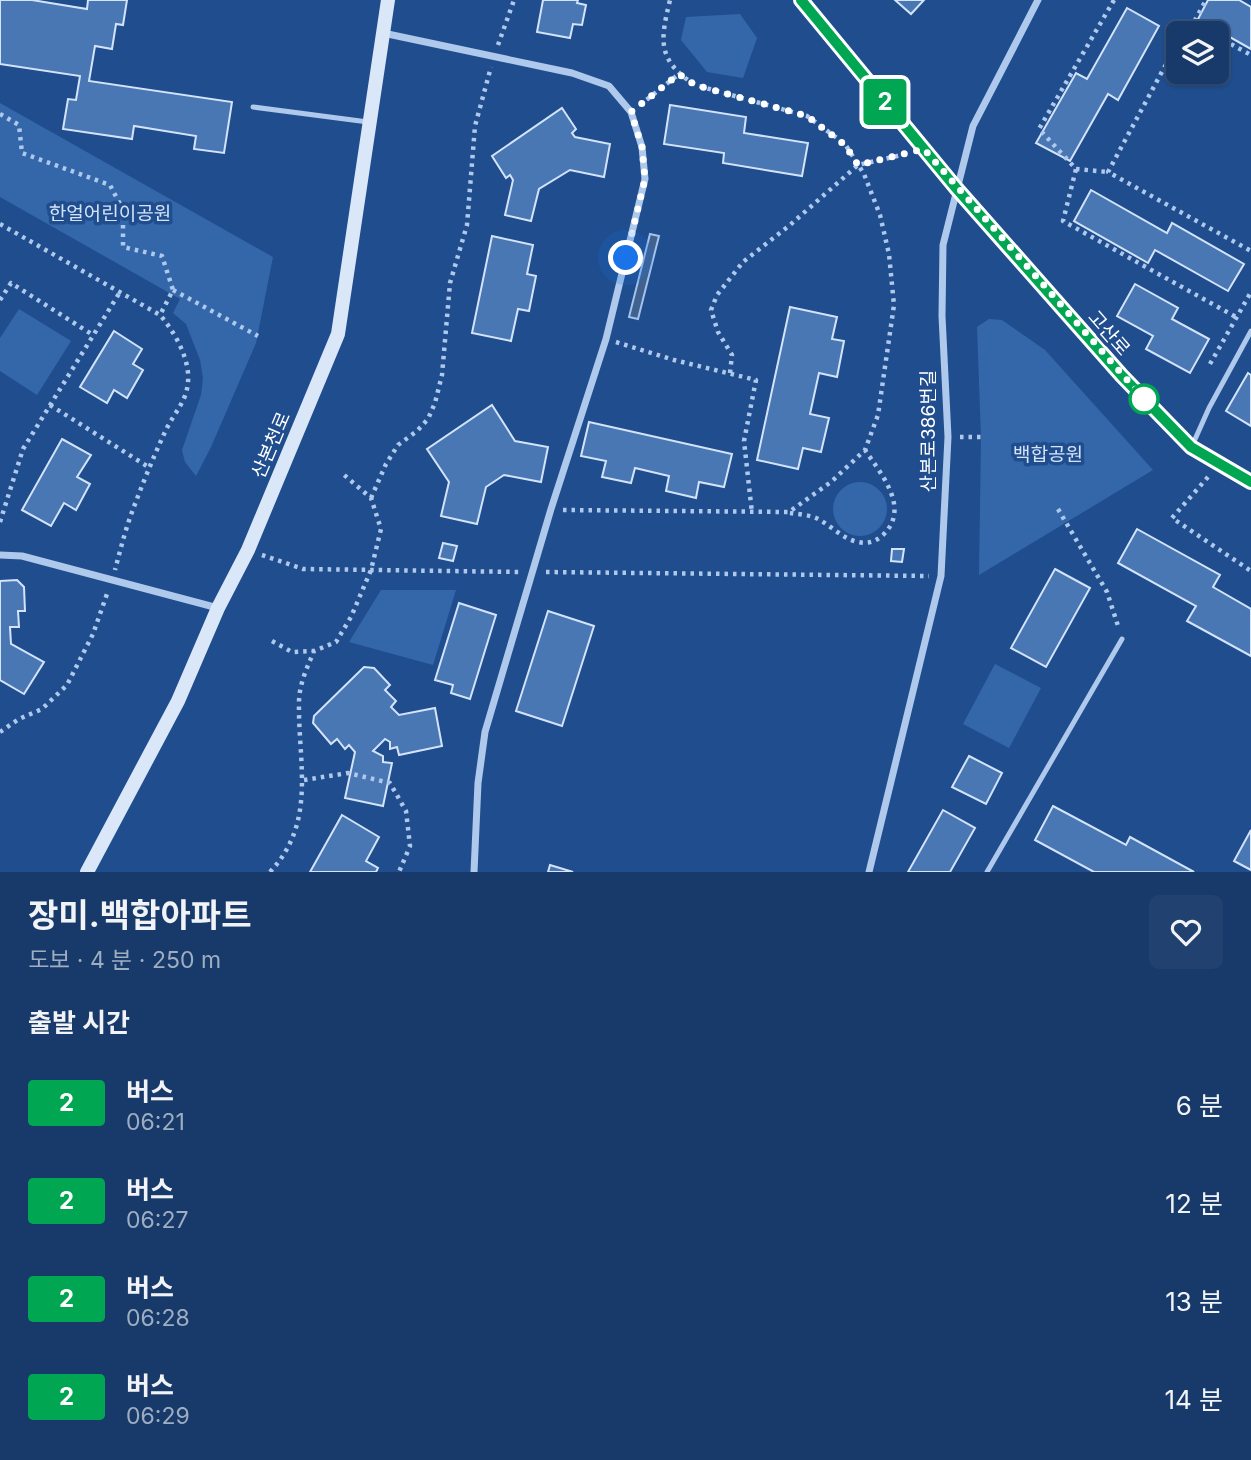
<!DOCTYPE html>
<html lang="ko">
<head>
<meta charset="utf-8">
<style>
  :root { --surface:#183a6a; --page:#214170; --text:#f1f3f6; --muted:#9fadc1; --line:#36547e }
  body { margin:0; font-family:Inter,"Noto Sans KR",sans-serif; background:var(--page); color:var(--text); height:100vh; display:flex; flex-direction:column; font-size:26px; white-space:nowrap }
  * { box-sizing:border-box; margin:0 }
  p { font-size:23px; color:var(--muted) }
  .icon { flex:none; width:38px; height:38px; fill:none; stroke:currentColor; stroke-width:2; stroke-linecap:round; stroke-linejoin:round }
  .map { position:relative; height:872px; overflow:hidden }
  .sheet { display:flex; flex-direction:column; background:var(--surface); flex:1 }
  .sheet>* { flex:none }
  .badge { padding:0 14px; border-radius:5px; font-size:24px; line-height:46px }
  .tools { position:absolute; left:1166px; top:21px; display:grid; gap:14px }
  .tools a { display:grid; place-items:center; width:63px; height:63px; border-radius:10px; background:var(--surface); box-shadow:0 2px 5px #0004,0 0 0 2px var(--line); font-size:35px }
  .you { position:absolute; width:35px; height:35px; margin:-18px; border:5px solid #fff; border-radius:50%; background:#1a73e8; box-shadow:0 0 0 10px #1a73e833 }
  .map>.badge { position:absolute; translate:-50% -50%; box-shadow:0 0 0 4px #fff }
  h2 { padding:0 28px; font-size:26px; line-height:63px }
  .round { display:grid; place-items:center; flex:none; width:74px; height:74px; border-radius:10px; background:var(--page) }
  .head { display:flex; align-items:center; justify-content:space-between; height:119px; padding:0 28px }
  h1 { font-size:33px; font-weight:700; line-height:52px }
  ul { padding:0; list-style:none }
  li { display:flex; align-items:center; gap:21px; height:98px; padding:0 28px }
  li div { flex:1 }
  li b { display:block; font-size:26px }
  li em { font-style:normal }
  li .badge { min-width:77px; font-weight:700; text-align:center }
  .map>svg:first-child { display:block }
</style>
</head>
<body>
<div class="map">
<svg width="1251" height="872" viewBox="0 0 1251 872">
  <rect width="100%" height="100%" fill="#204d8d"/>
  <!-- green -->
  <g fill="#3467aa">
    <polygon points="740,14 757,38 743,78 707,72 681,40 686,17"/>
    <polygon points="0,103 273,257 256,343 211,447 196,476 185,462 182,450 201,395 203,378 200,360 186,324 173,313 180,299 0,197"/>
    <polygon points="19,309 71,341 37,395 0,371 0,338"/>
    <polygon points="989,319 1002,320 1045,350 1153,470 979,575 981,437 977,327"/>
    <circle cx="860" cy="509" r="27"/>
    <polygon points="381,590 456,590 433,665 349,642"/>
    <polygon points="995,664 1041,688 1009,748 963,724"/>
  </g>
  <!-- water -->
  <polygon fill="#41618f" stroke="#a2c3ed" stroke-width="2" points="650,234 659,236 638,319 629,317"/>
  <!-- building -->
  <g fill="#4977b4" stroke="#d3e3f9" stroke-width="2">
    <polygon points="0,0 32,0 87,9 88,0 127,0 123,25 116,24 112,49 95,46 89,81 232,102 224,153 194,149 196,136 134,126 132,139 63,129 68,99 76,100 80,76 0,64"/>
    <polygon points="543,0 578,0 577,3 586,5 582,25 573,24 570,38 537,32"/>
    <polygon points="895,0 924,0 911,14"/>
    <polygon points="1208,0 1239,0 1251,7 1251,49 1198,19"/>
    <polygon points="1127,8 1159,26 1118,100 1108,94 1070,161 1036,143 1076,73 1087,79"/>
    <polygon points="670,105 746,117 744,133 808,143 802,176 723,163 724,153 664,144"/>
    <polygon points="562,108 576,129 572,133 575,137 610,144 604,177 570,170 539,189 531,221 505,215 513,180 510,175 506,178 492,156"/>
    <polygon points="1091,190 1167,233 1172,223 1244,264 1228,291 1155,250 1148,263 1074,221"/>
    <polygon points="492,236 533,245 527,274 536,276 529,311 518,309 511,341 472,333"/>
    <polygon points="1135,284 1178,308 1172,319 1209,339 1190,373 1146,349 1153,336 1117,316"/>
    <polygon points="790,307 837,317 832,339 844,341 837,377 819,373 810,414 829,418 821,452 803,448 798,469 757,460"/>
    <polygon points="114,331 142,349 133,364 143,370 127,398 114,390 107,403 80,387"/>
    <polygon points="1248,373 1251,375 1251,426 1226,411"/>
    <polygon points="492,405 515,441 548,447 541,482 504,475 486,487 477,524 441,516 449,482 427,449"/>
    <polygon points="589,422 732,454 724,487 699,482 696,498 666,491 669,476 635,468 631,483 602,477 606,461 581,456"/>
    <polygon points="62,439 91,455 77,477 90,484 76,510 64,503 51,526 22,510"/>
    <polygon points="1137,529 1220,575 1213,587 1251,609 1251,656 1187,621 1196,606 1118,563"/>
    <polygon points="443,543 457,546 453,561 439,558"/>
    <polygon points="892,549 904,549 902,562 891,561"/>
    <polygon points="1055,569 1090,588 1046,667 1011,648"/>
    <polygon points="17,580 24,587 25,611 18,611 19,627 10,627 11,644 44,662 24,694 0,680 0,581"/>
    <polygon points="459,603 496,615 470,699 451,693 453,685 435,680"/>
    <polygon points="548,611 594,626 562,726 516,711"/>
    <polygon points="364,667 374,668 390,685 385,690 396,701 391,707 399,715 435,708 442,746 399,755 397,747 390,749 390,742 385,739 373,751 383,756 383,762 392,763 383,806 345,798 355,752 349,745 345,749 337,739 331,744 313,723 314,716"/>
    <polygon points="969,756 1002,773 986,804 952,787"/>
    <polygon points="1053,806 1126,845 1130,837 1194,872 1094,872 1035,840"/>
    <polygon points="943,810 975,828 950,872 908,872"/>
    <polygon points="342,815 379,837 366,861 378,868 376,872 310,872"/>
    <polygon points="1251,830 1251,870 1234,861"/>
    <polygon points="550,865 573,872 548,872"/>
  </g>
  <g fill="none" stroke-linecap="round" stroke-linejoin="round">
    <!-- path -->
    <g stroke="#aec9ec" stroke-width="4.5" stroke-dasharray="3.5 5" stroke-linecap="butt">
      <polyline points="1114,0 1039,129 1076,169 1063,221 1236,317"/>
      <polyline points="1193,24 1211,33"/>
      <polyline points="1183,33 1193,24 1206,0"/>
      <polyline points="1216,36 1251,55"/>
      <polyline points="1178,42 1108,172 1251,251"/>
      <polyline points="498,45 514,0"/>
      <polyline points="640,105 679,74"/>
      <polyline points="0,114 19,125 22,153 110,185 123,210 123,247 162,256 173,290 160,315"/>
      <polyline points="1076,169 1108,172"/>
      <path d="M0 224 160 315C173 330 186 352 188 373 190 400 175 410 165 432 153 458 142 485 132 512 125 531 120 551 115 570"/>
      <polyline points="173,290 258,336"/>
      <polyline points="0,300 11,283 93,335"/>
      <polyline points="616,342 674,360 756,380 744,441 752,513"/>
      <polyline points="1210,364 1251,292"/>
      <polyline points="730,373 732,355 718,332 711,310 717,295 743,262 790,225 858,165 906,154"/>
      <polyline points="50,405 150,468"/>
      <polyline points="960,437 981,437"/>
      <polyline points="1208,477 1172,518 1251,571"/>
      <polyline points="371,498 386,464 398,445 417,431 428,419 435,403 442,375 450,283 467,225 475,126 491,67"/>
      <polyline points="1058,509 1107,592 1119,629"/>
      <path d="M563 510 789 512 831 482 865 450 878 415 894 305 889 254 880 215 864 174 845 144 807 116 695 85C657 60 660 41 670 0"/>
      <path d="M790 513C798 514 809 515 816 518 831 525 842 539 858 542 868 544 875 542 883 535 911 508 881 474 865 450"/>
      <polyline points="0,522 23,449 120,292"/>
      <polyline points="262,555 303,569 520,572"/>
      <polyline points="546,572 929,576"/>
      <polyline points="272,641 292,652 314,651"/>
      <polyline points="0,732 19,719 42,709 67,685 93,634 108,591"/>
      <polyline points="304,780 348,773 390,783 406,811 410,846 399,872"/>
      <path d="M270 872C317 822 298 763 299 703 299 684 307 668 314 651L336 642 351 617 371 570 381 529 371 498 343 474"/>
    </g>
    <!-- lane -->
    <g stroke="#aec9ec" stroke-width="5">
      <polyline points="253,107 368,122"/>
      <polyline points="1192,446 1209,408 1251,331"/>
      <polyline points="987,872 1122,639"/>
    </g>
    <!-- street -->
    <g stroke="#aec9ec" stroke-width="7">
      <polyline points="383,33 572,73 609,86 631,112 642,147 645,179 606,339 551,509 485,732 478,783 474,872"/>
      <polyline points="0,555 22,556 218,608"/>
      <polyline points="869,872 941,576 948,437 942,316 943,245 973,126 1038,0"/>
    </g>
    <!-- secondary -->
    <g stroke="#dae7f9" stroke-width="14">
      <polyline points="801,0 956,188 1122,376 1191,447 1251,482"/>
      <polyline points="87,872 178,701 218,608 248,550 338,334 388,0"/>
    </g>
  </g>
  <g fill="none" stroke-linecap="round" stroke-linejoin="round">
    <!-- line casing -->
    <g stroke="#fff" stroke-width="16">
      <polyline id="line" points="801,0 956,188 1122,376 1191,447 1251,482"/>
    </g>
    <!-- line -->
    <use href="#line" stroke="#00a651" stroke-width="10"/>
    <!-- walk -->
    <polyline stroke="#fff" stroke-width="7" stroke-dasharray="0 12.6" points="626,258 645,179 642,147 631,112 679,74 695,85 807,116 845,145 858,165 924,149 1144,399"/>
  </g>
  <!-- markers -->
  <circle fill="#fff" stroke="#00a651" stroke-width="3.5" cx="1144" cy="399" r="14"/>
  <g text-anchor="middle" dominant-baseline="central" stroke-width="7" stroke-linejoin="round" paint-order="stroke">
    <!-- park labels -->
    <g font-size="19" fill="#d3e3f9" stroke="#204d8d">
      <text x="110" y="213">한얼어린이공원</text>
      <text x="1048" y="454">백합공원</text>
    </g>
    <!-- street labels -->
    <g font-size="19" fill="#fff" stroke="#204d8d">
      <text transform="translate(1109 333) rotate(49)">고산로</text>
      <text transform="translate(928 431) rotate(-90)">산본로386번길</text>
      <text transform="translate(271 445) rotate(-67)">산본천로</text>
    </g>
  </g>
</svg>
<div class="tools">
<a><svg class="icon" aria-label="layers" viewBox="0 0 24 24"><path d="M12 4l9 5-9 5-9-5zM3 14l9 5 9-5"/></svg></a>
</div>
<div class="you" style="left:626px;top:258px"></div>
<b class="badge" style="left:885px;top:102px;background:#00a651;color:#fff">2</b>
</div>
<section class="sheet">
<div class="head"><div><h1>장미.백합아파트</h1><p>도보 · 4 분 · 250 m</p></div><a class="round"><svg class="icon" aria-label="heart" viewBox="0 0 24 24"><path d="M12 20l-8-8c-3-5 5-10 8-4 3-6 11-1 8 4z"/></svg></a></div>
<h2>출발 시간</h2>
<ul>
<li><span class="badge" style="background:#00a651;color:#fff">2</span><div><b>버스</b><p>06:21</p></div><em>6 분</em></li>
<li><span class="badge" style="background:#00a651;color:#fff">2</span><div><b>버스</b><p>06:27</p></div><em>12 분</em></li>
<li><span class="badge" style="background:#00a651;color:#fff">2</span><div><b>버스</b><p>06:28</p></div><em>13 분</em></li>
<li><span class="badge" style="background:#00a651;color:#fff">2</span><div><b>버스</b><p>06:29</p></div><em>14 분</em></li>
</ul>
</section>
</body>
</html>
